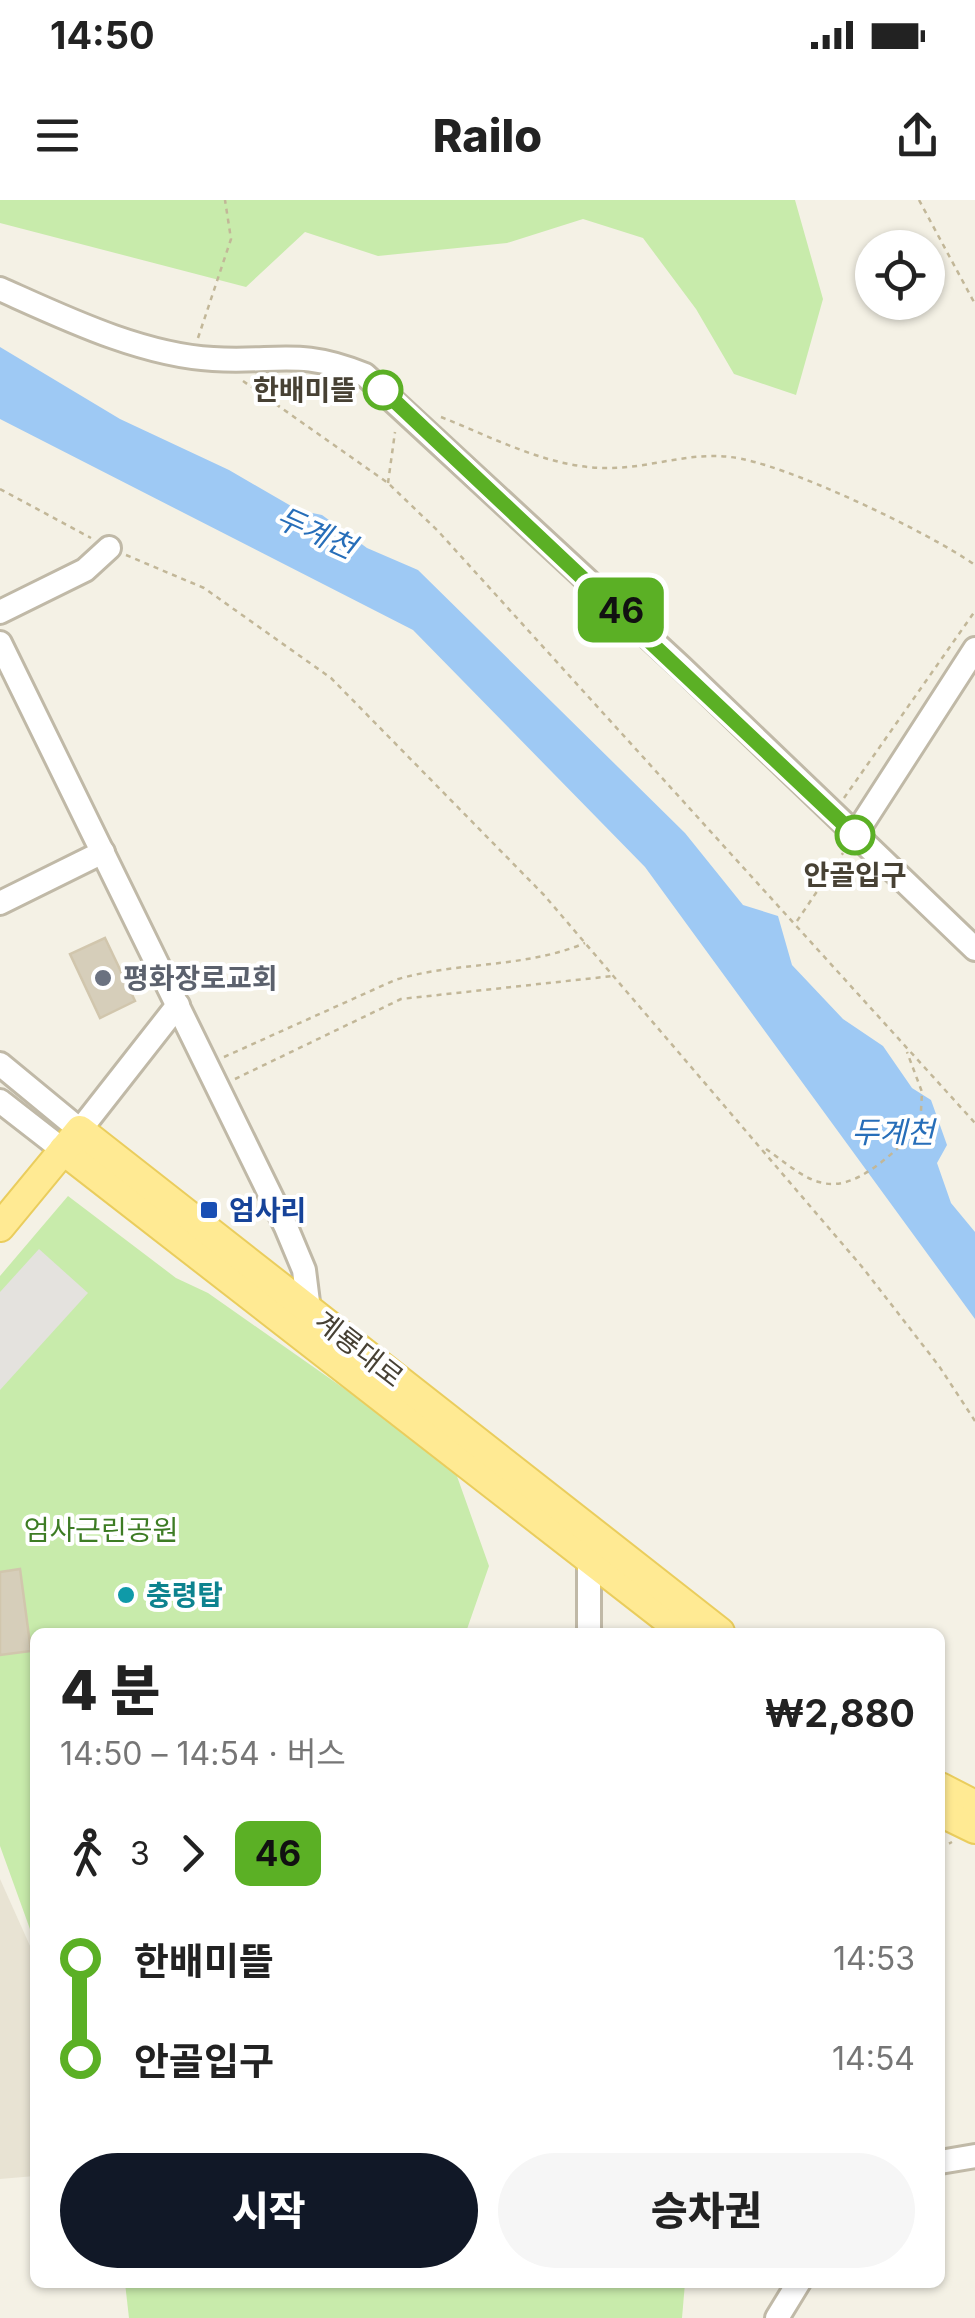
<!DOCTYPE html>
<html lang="ko">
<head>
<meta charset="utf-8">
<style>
  :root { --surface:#fff; --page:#f6f6f6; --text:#222; --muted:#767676; --accent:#111827 }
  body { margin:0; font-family:Inter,"Noto Sans KR",sans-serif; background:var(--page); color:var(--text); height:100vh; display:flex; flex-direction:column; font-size:38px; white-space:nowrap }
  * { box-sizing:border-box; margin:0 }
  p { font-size:32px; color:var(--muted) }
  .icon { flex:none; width:55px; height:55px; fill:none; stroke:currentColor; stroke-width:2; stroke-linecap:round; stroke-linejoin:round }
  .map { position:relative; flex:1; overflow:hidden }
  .side { position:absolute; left:30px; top:1428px; width:915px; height:660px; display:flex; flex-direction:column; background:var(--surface); border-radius:15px; box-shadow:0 2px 8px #0004 }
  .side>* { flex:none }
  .badge { padding:0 20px; border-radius:15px; font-size:35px; line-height:65px }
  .fabs { position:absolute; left:855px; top:30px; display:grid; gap:20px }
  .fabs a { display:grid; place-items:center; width:90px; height:90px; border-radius:50%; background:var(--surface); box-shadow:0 2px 8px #0004; font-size:50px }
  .map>.badge { position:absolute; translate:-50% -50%; box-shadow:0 0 0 5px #fff }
  .legs { display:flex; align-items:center; gap:15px; height:110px; padding:0 30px; font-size:32px }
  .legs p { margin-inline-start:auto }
  .head { display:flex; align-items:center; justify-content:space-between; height:170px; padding:0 30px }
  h1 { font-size:55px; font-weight:800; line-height:75px }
  .action { display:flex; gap:20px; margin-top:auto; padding:20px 30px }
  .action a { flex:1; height:115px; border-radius:60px; background:var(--accent); color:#fff; font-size:40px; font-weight:800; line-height:115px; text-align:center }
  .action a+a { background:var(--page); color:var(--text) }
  ul { padding:0 30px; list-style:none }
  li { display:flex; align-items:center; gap:35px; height:100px; font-size:38px }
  li i { display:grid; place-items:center; width:15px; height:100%; margin:0 12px; background:currentColor }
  li i::after { content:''; width:25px; height:25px; margin:-12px; border:8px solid; border-radius:50%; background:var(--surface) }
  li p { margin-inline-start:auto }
  li:first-child i { background:linear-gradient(#0000 50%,currentColor 0) }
  li:last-child i { background:linear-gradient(currentColor 50%,#0000 0) }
  .status { display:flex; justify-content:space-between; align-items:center; height:70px; padding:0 50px; background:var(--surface); direction:ltr }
  .status svg { height:28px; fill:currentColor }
  header { display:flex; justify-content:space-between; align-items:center; height:130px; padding:0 30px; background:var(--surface); font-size:45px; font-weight:800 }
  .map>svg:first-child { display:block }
</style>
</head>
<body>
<div class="status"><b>14:50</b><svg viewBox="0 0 49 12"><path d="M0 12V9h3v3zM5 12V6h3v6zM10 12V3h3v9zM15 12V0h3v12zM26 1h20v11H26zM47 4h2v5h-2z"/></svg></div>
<header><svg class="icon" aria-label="menu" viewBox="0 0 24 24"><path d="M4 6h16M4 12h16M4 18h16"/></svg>Railo<svg class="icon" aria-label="share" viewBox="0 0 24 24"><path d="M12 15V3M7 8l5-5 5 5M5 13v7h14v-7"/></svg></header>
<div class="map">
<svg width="975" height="2118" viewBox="0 0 975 2118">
  <rect width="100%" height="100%" fill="#f4f1e5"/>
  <!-- residential -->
  <polygon fill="#e8e3d3" points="0,1679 35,1757 35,1976 0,1979"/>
  <!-- green -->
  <g fill="#c8ebab">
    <polygon points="0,0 795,0 823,99 796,195 734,174 696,109 643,38 583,19 507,43 378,56 305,32 246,87 0,23"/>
    <polygon points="68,996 176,1078 208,1093 453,1265 489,1366 466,1432 35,1432 35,1743 0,1646 0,1076"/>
    <polygon points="125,2083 125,2082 685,2083 682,2118 129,2118"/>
  </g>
  <!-- parking -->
  <polygon fill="#e4e2de" points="39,1049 88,1093 0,1190 0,1092"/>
  <!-- water -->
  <polygon fill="#9ec9f4" points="0,147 120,219 229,270 298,310 322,315 367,348 418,370 685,633 743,705 778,716 792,765 843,819 883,846 912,888 931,900 947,945 937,963 951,1003 975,1032 975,1119 645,667 413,430 0,219"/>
  <!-- building -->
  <g fill="#d6ceba" stroke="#d1c6ad" stroke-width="2.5">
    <polygon points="105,738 135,801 100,818 70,754"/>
    <polygon points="20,1369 31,1451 0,1455 0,1372"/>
  </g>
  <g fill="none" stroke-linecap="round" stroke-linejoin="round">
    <!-- minor casing -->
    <g stroke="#c0b9a7" stroke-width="28">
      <g id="minor">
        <path d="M0 89C65 118 141 155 213 159 277 163 300 148 365 175L681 467 975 749"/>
        <polyline points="0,412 85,370 109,348"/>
        <polyline points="0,443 286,1027 304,1070 309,1110"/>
        <polyline points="855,635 975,449"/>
        <polyline points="0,703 103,652"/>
        <polyline points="0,864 80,930 178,805"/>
        <polyline points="0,901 63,950"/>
        <polyline points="589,1356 589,1432"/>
        <polyline points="940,1962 975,1956"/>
        <polyline points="777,2118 799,2082"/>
      </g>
    </g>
    <!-- major casing -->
    <g stroke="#eacd5d" stroke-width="32">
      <g id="major">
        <polyline points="63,950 683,1432"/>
        <polyline points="0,1027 80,930 720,1432"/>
        <polyline points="940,1587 975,1605"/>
        <polyline points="940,1612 975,1629"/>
      </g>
    </g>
    <!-- path -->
    <g stroke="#c2b798" stroke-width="2.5" stroke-dasharray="5 5" stroke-linecap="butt">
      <polyline points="919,0 975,104"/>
      <polyline points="198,138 231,39 225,0"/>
      <polyline points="243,181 388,283 438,331 975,923"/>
      <path d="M441 217C494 238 551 269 609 268 650 268 688 252 730 257 783 262 930 333 975 365"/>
      <polyline points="388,283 395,232"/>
      <polyline points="0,289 91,338"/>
      <polyline points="126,355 204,388 331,478 544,695 863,1068 939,1166 975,1221"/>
      <polyline points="844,598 975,411"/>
      <polyline points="797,721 843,653"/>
      <path d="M224 857 395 780C457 761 523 769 585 743"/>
      <polyline points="235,879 401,799 613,776"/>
      <path d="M766 949C782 960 801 977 819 982 856 994 894 950 920 929L922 892 907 852"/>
      <polyline points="940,1648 952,1642"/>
    </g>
    <!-- minor -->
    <use href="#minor" stroke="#fff" stroke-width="22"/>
    <!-- major -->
    <use href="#major" stroke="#ffea93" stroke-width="28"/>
  </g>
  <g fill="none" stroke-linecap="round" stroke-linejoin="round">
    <!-- line-1 casing -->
    <g stroke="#fff" stroke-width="22">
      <polyline id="line-1" points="383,190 855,635"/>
    </g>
    <!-- line-1 -->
    <use href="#line-1" stroke="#5bb025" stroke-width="15"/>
  </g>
  <!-- markers -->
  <g fill="#fff" stroke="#5bb025" stroke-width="5">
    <circle cx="383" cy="190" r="18"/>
    <circle cx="855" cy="635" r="18"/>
  </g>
  <circle fill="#6b7280" stroke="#fff" stroke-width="4" cx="103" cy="778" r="10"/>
  <rect fill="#1a4fb4" stroke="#fff" stroke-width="4" x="199" y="1000" width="20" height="20" rx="5"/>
  <circle fill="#0f9aa8" stroke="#fff" stroke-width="4" cx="126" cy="1395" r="10"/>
  <g text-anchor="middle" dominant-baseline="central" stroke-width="8" stroke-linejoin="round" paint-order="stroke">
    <!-- stop labels -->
    <g font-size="28" font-weight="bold" fill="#474134" stroke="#fff" text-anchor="end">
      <text x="356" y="190">한배미뜰</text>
      <text x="855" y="675" text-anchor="middle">안골입구</text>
    </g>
    <!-- worship labels -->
    <g font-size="28" font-weight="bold" fill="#5b616d" stroke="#fff" text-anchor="start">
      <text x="123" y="778">평화장로교회</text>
    </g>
    <!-- transit labels -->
    <g font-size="28" font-weight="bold" fill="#164399" stroke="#fff" text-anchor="start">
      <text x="229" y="1010">엄사리</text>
    </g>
    <!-- street labels -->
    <g font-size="28" fill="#474134" stroke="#fff">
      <text transform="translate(359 1149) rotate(38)">계룡대로</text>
    </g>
    <!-- park labels -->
    <g font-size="28" fill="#3d7c24" stroke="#fff">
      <text x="101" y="1330">엄사근린공원</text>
    </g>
    <!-- culture labels -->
    <g font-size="28" font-weight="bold" fill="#0d838f" stroke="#fff" text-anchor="start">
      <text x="146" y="1395">충령탑</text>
    </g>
    <!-- water labels -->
    <g font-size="30" font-style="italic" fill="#276eb9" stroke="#fff">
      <text transform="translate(316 332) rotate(24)">두계천</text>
      <text x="893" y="932">두계천</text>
    </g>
  </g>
</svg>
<div class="fabs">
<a><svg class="icon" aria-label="locate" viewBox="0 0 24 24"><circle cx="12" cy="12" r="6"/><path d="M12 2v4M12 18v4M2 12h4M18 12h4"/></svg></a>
</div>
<b class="badge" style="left:621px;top:410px;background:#5bb025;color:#111">46</b>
<section class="side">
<div class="head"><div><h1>4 분</h1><p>14:50 – 14:54 · 버스</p></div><b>₩2,880</b></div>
<div class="legs"><svg class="icon" aria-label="walk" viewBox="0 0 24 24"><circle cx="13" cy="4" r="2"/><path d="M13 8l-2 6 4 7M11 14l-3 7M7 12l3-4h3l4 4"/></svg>3<svg class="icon" aria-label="forward" viewBox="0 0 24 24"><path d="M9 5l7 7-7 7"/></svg><b class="badge" style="background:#5bb025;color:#111">46</b></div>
<ul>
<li><i style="color:#5bb025"></i><b>한배미뜰</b><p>14:53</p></li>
<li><i style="color:#5bb025"></i><b>안골입구</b><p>14:54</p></li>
</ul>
<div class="action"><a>시작</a><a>승차권</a></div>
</section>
</div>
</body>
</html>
